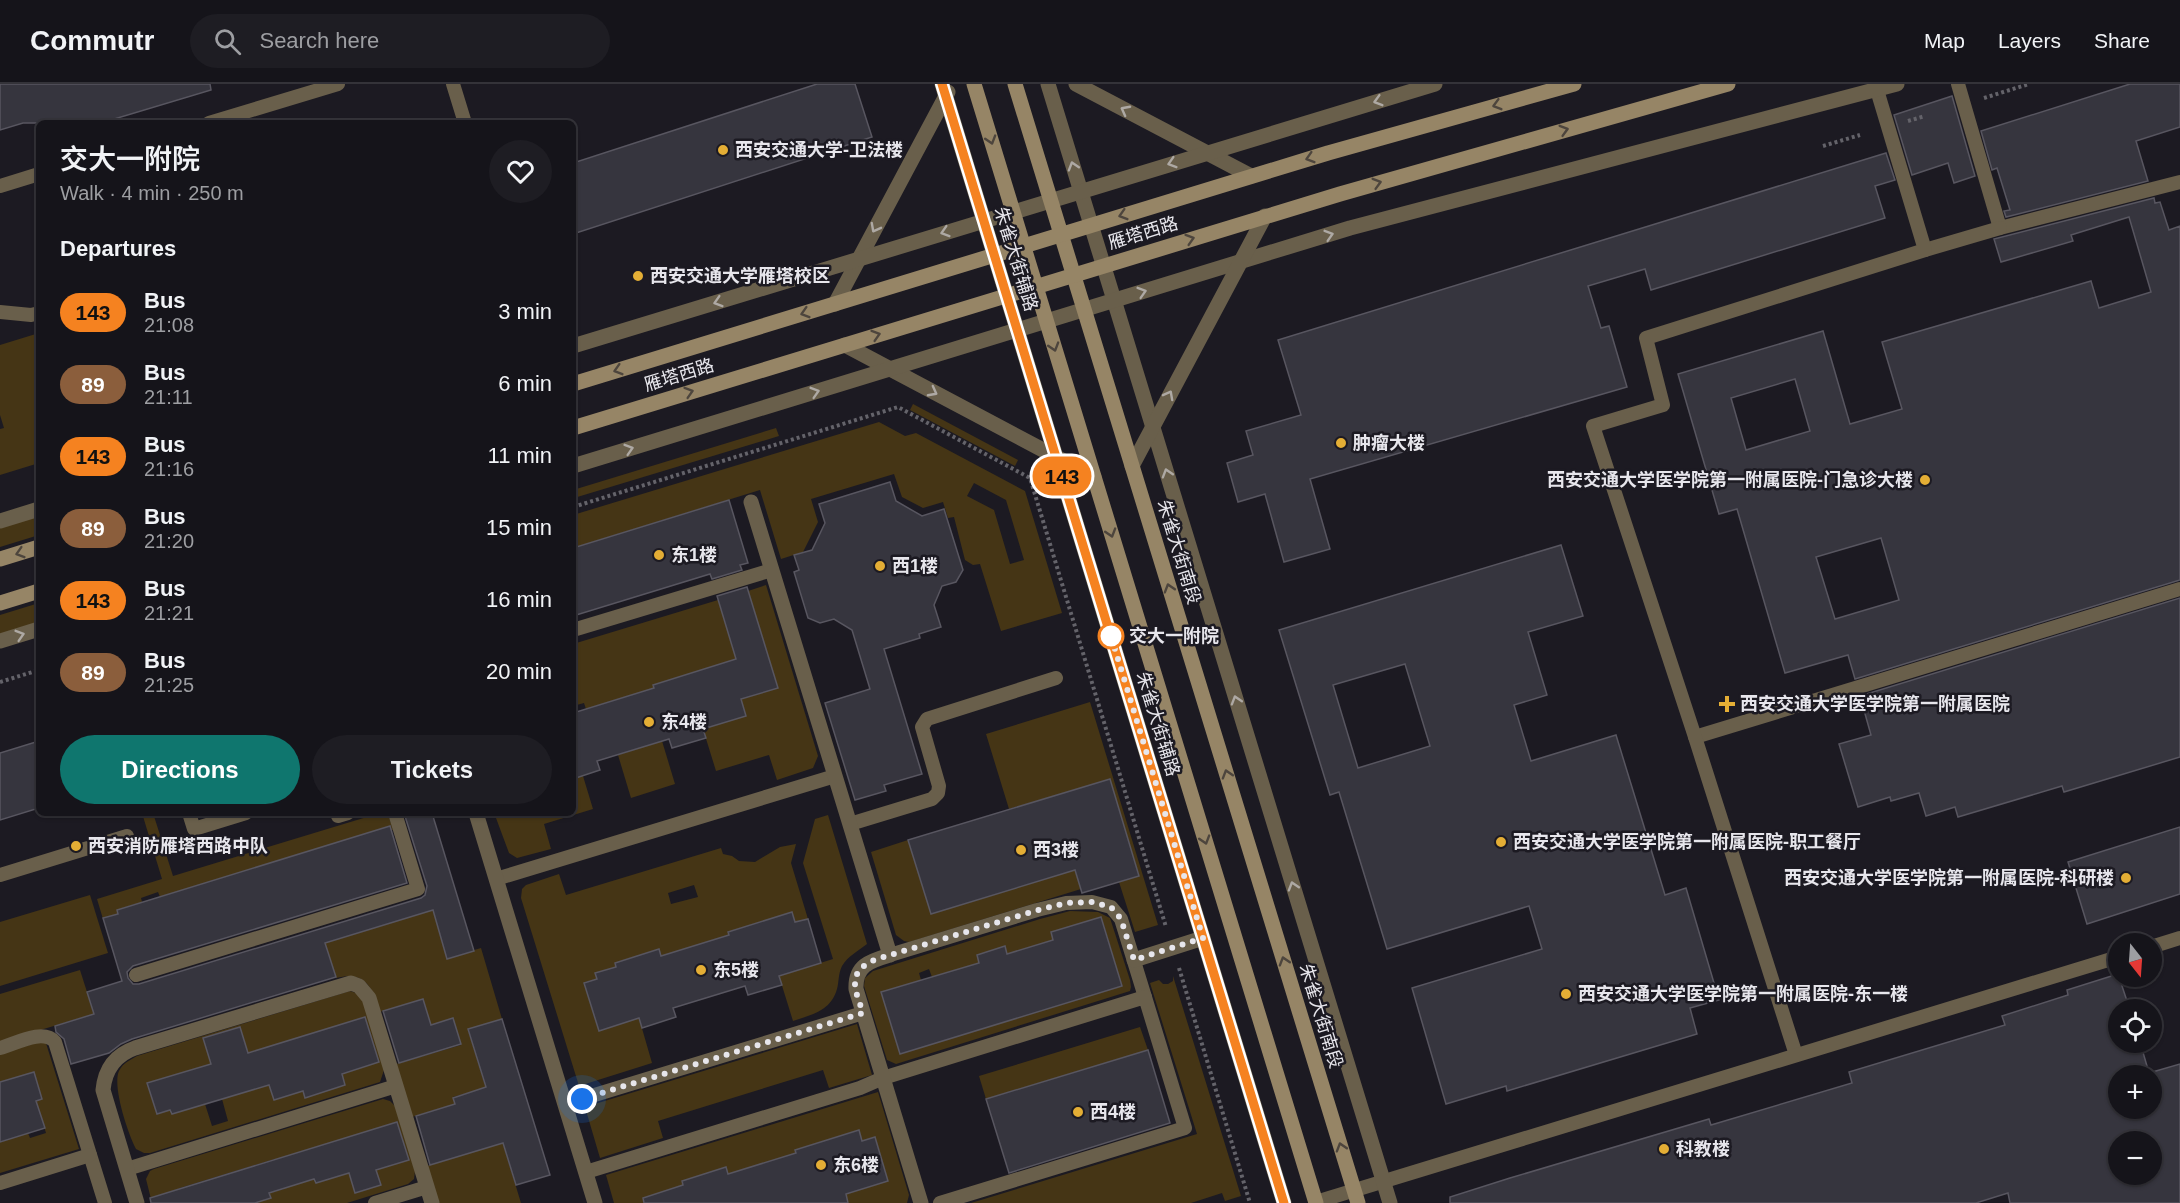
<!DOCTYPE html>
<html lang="en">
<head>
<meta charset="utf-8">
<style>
  :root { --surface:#15141a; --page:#1e1d23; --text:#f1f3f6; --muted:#9d9ea2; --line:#343339; --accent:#0f766e }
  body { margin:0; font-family:Arial,"Noto Sans SC",sans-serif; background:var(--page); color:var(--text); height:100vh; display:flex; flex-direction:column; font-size:22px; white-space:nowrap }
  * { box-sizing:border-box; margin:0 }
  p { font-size:20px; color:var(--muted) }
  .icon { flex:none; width:33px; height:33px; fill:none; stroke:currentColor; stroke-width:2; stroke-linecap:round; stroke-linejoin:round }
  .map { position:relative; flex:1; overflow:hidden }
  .sheet { position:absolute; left:36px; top:36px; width:540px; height:696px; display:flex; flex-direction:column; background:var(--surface); border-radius:9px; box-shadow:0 2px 4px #0004,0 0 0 2px var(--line) }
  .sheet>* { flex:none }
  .badge { padding:0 12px; border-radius:20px; font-size:21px; line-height:39px }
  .needle { width:39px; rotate:163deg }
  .controls { position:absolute; left:2108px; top:849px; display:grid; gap:12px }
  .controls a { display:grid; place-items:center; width:54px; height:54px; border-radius:50%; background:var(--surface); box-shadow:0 2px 4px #0004,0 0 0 2px var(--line); font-size:30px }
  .you { position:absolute; width:30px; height:30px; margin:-15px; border:4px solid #fff; border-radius:50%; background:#1a73e8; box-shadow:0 0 0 9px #1a73e833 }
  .map>.badge { position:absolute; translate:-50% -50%; box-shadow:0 0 0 3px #fff }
  h2 { padding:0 24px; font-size:22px; line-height:54px }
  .round { display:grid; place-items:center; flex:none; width:63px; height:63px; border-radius:32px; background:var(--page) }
  .head { display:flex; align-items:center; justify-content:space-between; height:102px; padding:0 24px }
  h1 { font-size:28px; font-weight:600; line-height:45px }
  .primary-button { display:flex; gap:12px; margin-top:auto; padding:12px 24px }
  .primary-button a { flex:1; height:69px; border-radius:36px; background:var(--accent); color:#fff; font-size:24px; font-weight:600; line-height:69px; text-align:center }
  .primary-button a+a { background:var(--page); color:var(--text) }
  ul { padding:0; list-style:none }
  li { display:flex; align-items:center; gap:18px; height:72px; padding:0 24px }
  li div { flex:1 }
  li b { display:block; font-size:22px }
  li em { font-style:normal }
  li .badge { min-width:66px; font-weight:700; text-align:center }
  header { display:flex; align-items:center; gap:36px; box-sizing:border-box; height:84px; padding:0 30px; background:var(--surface); border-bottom:2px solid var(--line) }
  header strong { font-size:28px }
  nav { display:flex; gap:33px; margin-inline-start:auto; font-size:21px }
  .search { width:420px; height:54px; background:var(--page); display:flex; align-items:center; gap:15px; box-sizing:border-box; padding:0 21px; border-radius:33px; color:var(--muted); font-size:22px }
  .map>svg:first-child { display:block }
</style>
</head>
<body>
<header>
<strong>Commutr</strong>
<div class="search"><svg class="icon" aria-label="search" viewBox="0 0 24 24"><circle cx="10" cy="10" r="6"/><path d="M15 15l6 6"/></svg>Search here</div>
<nav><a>Map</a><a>Layers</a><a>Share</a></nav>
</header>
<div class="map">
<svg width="2180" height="1119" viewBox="0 0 2180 1119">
  <rect width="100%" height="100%" fill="#1c1a22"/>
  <!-- green -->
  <g fill="#453515" fill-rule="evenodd">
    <polygon points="39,249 39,379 0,391 0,345 4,344 0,331 0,261"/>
    <polygon points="913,320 1018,376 1015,382 910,326"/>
    <path d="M879 338 905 352 916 349 1025 407 1062 529 1001 547 980 480 973 481 965 476 954 433 948 434 943 418 923 424 902 413 894 390 811 415 818 438 803 468 781 475 760 406 573 464V431ZM974 399 1006 416 1024 476 1010 480 994 426 967 412Z"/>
    <polygon points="776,344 779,352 574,414 573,406"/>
    <polygon points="39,432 39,451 0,463 0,444"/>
    <polygon points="766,501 818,672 813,684 777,696 769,671 716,687 703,645 693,589 653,601 656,611 648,606 586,625 584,619 573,622 573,560 718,516 748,613 777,604 748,507"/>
    <polygon points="39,519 39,538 0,550 0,531"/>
    <polygon points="1090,618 1158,841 1135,848 1119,798 1139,791 1110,695 1009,725 986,650"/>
    <polygon points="662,657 675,700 631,714 618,671"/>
    <polygon points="583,692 593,725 544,740 551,765 517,774 509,769 496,734 512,729 573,729 573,695"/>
    <polygon points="142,729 153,729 173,792 380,729 388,729 393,746 268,780 160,813 158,808 141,814 143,822 135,820 117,826 118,830 103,835 97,815 162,795"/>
    <path d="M828 731 867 860C858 867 848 872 842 882 838 890 839 898 837 905 831 927 811 931 793 937L779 892 833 875 803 779 815 735Z"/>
    <polygon points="908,756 1071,775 1081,805 909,858 904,857 896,851 871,768"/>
    <path d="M796 760 791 779 808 835 795 838 792 828 728 848 731 858 724 853 661 872 659 865 615 879 616 883 596 889 597 895 585 898 599 946 639 934 652 979 579 1002 521 814 522 805 526 801 559 790 566 811 721 764 723 770 732 772 739 777 755 778 780 763ZM694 801 698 813 671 820 668 809Z"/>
    <polygon points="90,811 108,869 0,902 0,838"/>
    <path d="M433 826 447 874 481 864 502 935 468 946 521 1119H438L427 1082 492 1062 475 1007 453 1013 455 1020 412 1033 396 980 461 961 453 934 431 941 423 915 380 928C372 903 366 887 336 894L325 859Z"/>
    <path d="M1070 827 1098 828 1110 834 1130 896 1131 903 1130 907 896 980 887 976 864 902 865 894 873 887 1040 835ZM1078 840 1104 841 1122 902 921 896 919 889 929 885 932 893 979 879 977 871 1004 863 1007 870 1053 856 1051 848Z"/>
    <polygon points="80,886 94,930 0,958 0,910"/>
    <polygon points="1173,892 1241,1112 1225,1117 1222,1109 1191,1119 971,1119 1197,1050 1150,899 1159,896 1163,900 1168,900 1173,897"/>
    <path d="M350 907 356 909 363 916 384 986 380 998 150 1069H144L136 1065C128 1050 112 1002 119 987 123 979 130 976 137 972ZM354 937 367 982 342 990 345 1001 306 1013 299 993 289 1011 274 1016 258 966ZM206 963 238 1010 222 1015 228 1037 212 1042 205 1020 172 1030 170 1026 157 1030 148 999 211 980Z"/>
    <polygon points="857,940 872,991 829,1004 823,986 658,1037 663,1054 600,1074 585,1023"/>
    <polygon points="1140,943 1148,966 986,1015 979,992"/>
    <polygon points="45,956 79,1065 0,1089 0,1058 28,1049 30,1054 46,1049 36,1017 42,1015 0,998 0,970"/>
    <polygon points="878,1008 909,1111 907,1119 848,1119 846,1110 888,1097 875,1053 862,1057 859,1046 795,1066 798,1076 728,1090 726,1084 682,1097 683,1101 663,1108 651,1119 614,1119 606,1091"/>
    <path d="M383 1015 390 1017 395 1022 415 1087 414 1095 408 1100 347 1119H255L271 1114 269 1109 284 1105 275 1075 180 1104 152 1119 146 1095 150 1087 154 1085ZM386 1042 376 1086 380 1101 356 1109 349 1089 316 1099 314 1094 299 1098 291 1071Z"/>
  </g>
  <!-- building -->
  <g fill="#36353e" stroke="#585660" stroke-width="1.5" fill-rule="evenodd">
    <polygon points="0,0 210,0 211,6 101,39 23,39 0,46"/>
    <polygon points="817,0 855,0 872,53 573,150 573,79"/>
    <polygon points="2130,0 2180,0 2180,43 2136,57 2148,97 2006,133 2004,127 2010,126 1997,84 1992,86 1981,47"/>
    <polygon points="1952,12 1975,92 1954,99 1948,79 1912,91 1894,31"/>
    <polygon points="1886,69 1895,96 1875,102 1885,134 1651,206 1645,185 1588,202 1601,244 1609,242 1627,303 1310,395 1330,465 1284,478 1265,410 1238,418 1227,379 1253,371 1246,347 1301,331 1278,256"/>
    <path d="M2154 114 2155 119 2160 118 2169 146 2180 142V496L1855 595 1848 571 1785 589 1737 425 1719 430 1678 290 1823 247 1850 340 1902 325 1882 258 2091 197 2099 224 2151 208 2129 133 2071 151 2073 157 2001 178 1994 155ZM1795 295 1810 347 1746 366 1731 314ZM1881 454 1899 516 1835 535 1816 473Z"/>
    <polygon points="890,398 896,417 922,432 944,425 963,486 956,498 942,502 934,521 941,543 919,550 920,554 884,565 922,690 884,701 886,707 855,716 825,619 870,605 852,546 834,535 820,539 808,534 794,488 799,486 794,471 812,466 825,439 819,420"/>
    <polygon points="729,416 748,479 740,481 742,486 712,495 710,490 573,532 573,464"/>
    <path d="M1561 461 1583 532 1528 548 1547 611 1514 621 1531 677 1616 651 1665 811 1686 804 1719 916 1690 924 1697 950 1507 1007 1506 1002 1446 1020 1412 904 1542 865 1529 822 1387 865 1339 708 1330 711 1279 546ZM1405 580 1430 662 1358 684 1333 601Z"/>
    <polygon points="747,503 778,604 741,615 746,632 703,645 706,654 672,664 669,655 597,677 600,686 573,695 573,629 654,604 653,601 736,575 717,512"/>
    <polygon points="2180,514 2180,673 2064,708 2062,702 1958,733 1955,723 1926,732 1919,709 1891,717 1890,713 1858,723 1839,660 1871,651 1860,612"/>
    <polygon points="39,657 39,724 0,736 0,669"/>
    <polygon points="1110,695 1139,792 1082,809 1075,786 931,830 908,756"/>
    <polygon points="404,729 432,729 474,867 447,875 433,826 325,859 336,893 132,955 121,960 109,969 71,980 64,955 56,948 55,942 94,930 87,908 122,897 103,834 118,830 117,826 390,742 407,799 133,882 127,888 128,894 133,900 139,900 421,814 425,811 427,802"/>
    <polygon points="2180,743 2180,810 2087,840 2068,778"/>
    <polygon points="792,828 795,838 808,835 821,879 779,892 782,901 748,911 745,902 673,924 676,933 642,944 639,934 599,947 584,899 597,895 595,889 616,883 615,879 659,865 661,872 729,851 728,848"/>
    <polygon points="1101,833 1122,902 900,970 881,908 979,879 977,871 1005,862 1007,870 1053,856 1051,848"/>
    <path d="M2118 890 2130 926H2118V958H2140L2149 989 2180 980V1119H2010L2008 1109 1976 1119H1450V1113L1510 1094 1709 1035 1711 1041 1852 999 1849 988 2005 941 2002 932 2068 911 2067 906ZM2118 992H2151V1024H2118ZM2118 1058H2151V1090H2118Z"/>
    <polygon points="423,915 431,941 453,934 461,960 399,979 383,927"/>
    <polygon points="365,933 379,978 342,990 345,1001 305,1014 303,1007 274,1016 269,1001 172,1030 170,1026 157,1030 147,999 211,980 203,954 240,943 248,969"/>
    <polygon points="502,935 550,1091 516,1101 503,1059 430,1081 416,1032 455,1020 453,1014 486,1003 468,945"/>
    <polygon points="1148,966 1170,1039 1009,1089 986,1015"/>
    <polygon points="34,988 42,1015 36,1017 45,1044 0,1058 0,998"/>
    <polygon points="397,1038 409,1076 376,1086 381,1101 355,1109 349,1089 316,1099 314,1095 269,1109 271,1114 255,1119 151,1119 150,1114"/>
    <polygon points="859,1046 862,1057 875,1053 888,1097 846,1110 848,1119 644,1119 643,1114 683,1101 682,1097 726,1083 728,1090 796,1069 795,1066"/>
  </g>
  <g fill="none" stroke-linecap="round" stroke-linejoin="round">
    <!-- path -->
    <g stroke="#64636a" stroke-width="4" stroke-dasharray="3 3" stroke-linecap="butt">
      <polyline points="1984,14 2029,0"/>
      <polyline points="1908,37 1925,32"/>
      <polyline points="1823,62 1860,51"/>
      <polyline points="573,423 898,323 1030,394 1166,843"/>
      <polyline points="0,598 39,586"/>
      <polyline points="1179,884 1250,1119"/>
    </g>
    <!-- lane -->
    <g stroke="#695f4b" stroke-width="14">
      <polyline points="453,0 465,39"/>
      <polyline points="1958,0 2000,144 2180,98"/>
      <polyline points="209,39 338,0"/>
      <polyline points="0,102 39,90"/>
      <polyline points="1925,166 2000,144"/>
      <polyline points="0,228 31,231 39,229"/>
      <polyline points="573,546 772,486"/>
      <polyline points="1695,653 2180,505"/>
      <polyline points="189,729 194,745 246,729"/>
      <polyline points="337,729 338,732 348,729"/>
      <polyline points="850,740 932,715 938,709 939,702 922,643 927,635 1056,594"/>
      <polyline points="0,791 127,752"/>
      <polyline points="496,795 835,692"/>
      <polyline points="2151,863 2180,854"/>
      <polyline points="890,871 1037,826 1066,819 1092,818 1111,823 1121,835 1145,913"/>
      <polyline points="136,891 418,805 395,729"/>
      <path d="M0 964C15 960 43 944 55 958L105 1119"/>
      <polyline points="1796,971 1695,653 1593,342 1663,321 1646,254 1925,166 1877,6"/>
      <polyline points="565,1020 863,929"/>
      <polyline points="127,1085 396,1002"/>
      <polyline points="586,1088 860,1004 883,994 1145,913 1185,1044 940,1119"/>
      <polyline points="0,1099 90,1071"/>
      <polyline points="1316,1118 2118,873"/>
      <polyline points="375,1119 427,1103"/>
    </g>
    <!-- street -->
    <g stroke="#695f4b" stroke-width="15">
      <polyline points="942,0 1284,1119"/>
      <polyline points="1048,0 1390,1119"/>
      <polyline points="1076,0 1251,92"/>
      <polyline points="835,220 948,8"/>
      <polyline points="845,261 1094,393"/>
      <polyline points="573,262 1435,0"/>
      <polyline points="573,382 1350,144 1897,0"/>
      <polyline points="1132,382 1265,132"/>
      <path d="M751 418 890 871C870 877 855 881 856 905L921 1119"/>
      <polyline points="0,437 39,425"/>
      <polyline points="0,557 39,545"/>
      <polyline points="476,729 595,1119"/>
      <polyline points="1134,876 1203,854"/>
      <path d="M137 1119 103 1006C105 985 115 971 135 964L351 899 359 902 369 914 432 1119"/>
    </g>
    <!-- secondary -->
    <g stroke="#968566" stroke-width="15">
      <polyline points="974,0 1316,1119"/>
      <polyline points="1015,0 1358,1119"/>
      <polyline points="573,300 1328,69 1574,0"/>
      <polyline points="573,344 1340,110 1728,0"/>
      <polyline points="0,475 39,463"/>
      <polyline points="0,519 39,507"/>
    </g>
  </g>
  <!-- one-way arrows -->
  <defs><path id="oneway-chevron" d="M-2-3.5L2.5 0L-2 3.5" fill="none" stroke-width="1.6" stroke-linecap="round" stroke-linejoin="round" transform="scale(1.5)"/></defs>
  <g stroke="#aea9a4">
    <use href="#oneway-chevron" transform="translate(1378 17) rotate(164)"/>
    <use href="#oneway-chevron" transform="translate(1125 26) rotate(-152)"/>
    <use href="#oneway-chevron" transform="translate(1172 79) rotate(163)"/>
    <use href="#oneway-chevron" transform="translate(1073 82) rotate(-107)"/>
    <use href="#oneway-chevron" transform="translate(875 144) rotate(118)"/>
    <use href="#oneway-chevron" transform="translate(945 148) rotate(163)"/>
    <use href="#oneway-chevron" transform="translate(1329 151) rotate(-17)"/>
    <use href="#oneway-chevron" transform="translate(1142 208) rotate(-17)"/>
    <use href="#oneway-chevron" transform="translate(718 218) rotate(163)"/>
    <use href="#oneway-chevron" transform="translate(815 308) rotate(-17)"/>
    <use href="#oneway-chevron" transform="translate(933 308) rotate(28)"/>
    <use href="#oneway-chevron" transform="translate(1169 311) rotate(-62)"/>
    <use href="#oneway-chevron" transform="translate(629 365) rotate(-17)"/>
    <use href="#oneway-chevron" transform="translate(1167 389) rotate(-107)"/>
    <use href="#oneway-chevron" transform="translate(20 551) rotate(-17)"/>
    <use href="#oneway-chevron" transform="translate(1236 616) rotate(-107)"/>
    <use href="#oneway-chevron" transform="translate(1293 802) rotate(-107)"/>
  </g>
  <g stroke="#4d453d">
    <use href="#oneway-chevron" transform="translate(1497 21) rotate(164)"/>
    <use href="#oneway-chevron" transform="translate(1564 46) rotate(-16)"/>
    <use href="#oneway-chevron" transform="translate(991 56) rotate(73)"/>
    <use href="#oneway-chevron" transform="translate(1310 74) rotate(163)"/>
    <use href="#oneway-chevron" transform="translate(1377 99) rotate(-16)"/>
    <use href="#oneway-chevron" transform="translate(1123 131) rotate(163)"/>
    <use href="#oneway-chevron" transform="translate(1190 155) rotate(-17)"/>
    <use href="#oneway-chevron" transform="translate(805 229) rotate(163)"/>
    <use href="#oneway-chevron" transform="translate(876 251) rotate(-17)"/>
    <use href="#oneway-chevron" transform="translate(1054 263) rotate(73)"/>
    <use href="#oneway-chevron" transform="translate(618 286) rotate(163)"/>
    <use href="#oneway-chevron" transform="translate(689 308) rotate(-17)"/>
    <use href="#oneway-chevron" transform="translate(1111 449) rotate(73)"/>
    <use href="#oneway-chevron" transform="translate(20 469) rotate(163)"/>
    <use href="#oneway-chevron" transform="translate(1169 504) rotate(-107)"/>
    <use href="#oneway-chevron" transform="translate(1227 690) rotate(-107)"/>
    <use href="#oneway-chevron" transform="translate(1205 756) rotate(73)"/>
    <use href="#oneway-chevron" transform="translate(1284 877) rotate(-107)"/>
    <use href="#oneway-chevron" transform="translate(1341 1063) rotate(-107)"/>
  </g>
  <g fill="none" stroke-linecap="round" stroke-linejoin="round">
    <!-- line casing -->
    <g stroke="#fff" stroke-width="14">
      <polyline id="line" points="942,0 1284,1119"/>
    </g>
    <!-- line -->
    <use href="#line" stroke="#f58220" stroke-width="9"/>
    <!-- walk -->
    <polyline stroke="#e7e6ec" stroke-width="6" stroke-dasharray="0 10.8" points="582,1015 863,929 855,905 855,893 862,883 874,876 1038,826 1066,819 1092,818 1111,823 1121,835 1134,876 1203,854 1111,552"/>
  </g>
  <!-- markers -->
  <g fill="#e4ae35" stroke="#1c1a22" stroke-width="2">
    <circle cx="723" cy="66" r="6"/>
    <circle cx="638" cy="192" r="6"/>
    <circle cx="1341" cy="359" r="6"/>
    <circle cx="1925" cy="396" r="6"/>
    <circle cx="659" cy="471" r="6"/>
    <circle cx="880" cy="482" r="6"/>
    <path d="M1724 611h6v6h6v6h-6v6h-6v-6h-6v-6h6z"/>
    <circle cx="649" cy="638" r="6"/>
    <circle cx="1501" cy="758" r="6"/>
    <circle cx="76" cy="762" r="6"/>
    <circle cx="1021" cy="766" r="6"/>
    <circle cx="2126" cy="794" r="6"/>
    <circle cx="701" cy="886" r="6"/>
    <circle cx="1566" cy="910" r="6"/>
    <circle cx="1078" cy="1028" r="6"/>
    <circle cx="1664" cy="1065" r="6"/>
    <circle cx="821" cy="1081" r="6"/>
  </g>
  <circle fill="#fff" stroke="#f58220" stroke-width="3" cx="1111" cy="552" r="12"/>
  <g text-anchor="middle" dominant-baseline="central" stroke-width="5" stroke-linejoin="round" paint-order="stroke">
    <!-- poi labels -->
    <g font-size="18" font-weight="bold" fill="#e7e6ec" stroke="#1c1a22" text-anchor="start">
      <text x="735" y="66">西安交通大学-卫法楼</text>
      <text x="650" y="192">西安交通大学雁塔校区</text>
      <text x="1353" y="359">肿瘤大楼</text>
      <text x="1913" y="396" text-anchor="end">西安交通大学医学院第一附属医院-门急诊大楼</text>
      <text x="671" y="471">东1楼</text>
      <text x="892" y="482">西1楼</text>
      <text x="1740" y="620">西安交通大学医学院第一附属医院</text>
      <text x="661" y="638">东4楼</text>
      <text x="1513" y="758">西安交通大学医学院第一附属医院-职工餐厅</text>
      <text x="88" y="762">西安消防雁塔西路中队</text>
      <text x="1033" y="766">西3楼</text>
      <text x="2114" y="794" text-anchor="end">西安交通大学医学院第一附属医院-科研楼</text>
      <text x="713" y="886">东5楼</text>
      <text x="1578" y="910">西安交通大学医学院第一附属医院-东一楼</text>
      <text x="1090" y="1028">西4楼</text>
      <text x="1676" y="1065">科教楼</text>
      <text x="833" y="1081">东6楼</text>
    </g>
    <!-- street labels -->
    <g font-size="18" fill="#e7e6ec" stroke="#1c1a22">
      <text transform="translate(1143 149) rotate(-17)">雁塔西路</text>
      <text transform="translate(1016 175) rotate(73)">朱雀大街辅路</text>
      <text transform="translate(679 291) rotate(-17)">雁塔西路</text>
      <text transform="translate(1179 468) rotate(73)">朱雀大街南段</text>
      <text transform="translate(1158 640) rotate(73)">朱雀大街辅路</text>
      <text transform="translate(1321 932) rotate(73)">朱雀大街南段</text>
    </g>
    <!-- stop labels -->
    <g font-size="18" font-weight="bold" fill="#e7e6ec" stroke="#1c1a22" text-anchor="start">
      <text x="1129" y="552">交大一附院</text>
    </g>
  </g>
</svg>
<div class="controls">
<a><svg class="needle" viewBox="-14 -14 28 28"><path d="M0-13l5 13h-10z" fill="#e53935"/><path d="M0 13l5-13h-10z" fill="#9d9ea2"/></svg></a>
<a><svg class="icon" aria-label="locate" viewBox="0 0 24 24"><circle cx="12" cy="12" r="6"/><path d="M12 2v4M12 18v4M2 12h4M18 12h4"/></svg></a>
<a>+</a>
<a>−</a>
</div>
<div class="you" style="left:582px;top:1015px"></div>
<b class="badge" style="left:1062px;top:392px;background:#f58220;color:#111">143</b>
<section class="sheet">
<div class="head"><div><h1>交大一附院</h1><p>Walk · 4 min · 250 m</p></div><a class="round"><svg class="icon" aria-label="heart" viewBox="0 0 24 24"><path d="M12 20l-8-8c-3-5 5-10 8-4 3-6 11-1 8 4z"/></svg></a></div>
<h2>Departures</h2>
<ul>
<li><span class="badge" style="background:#f58220;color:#111">143</span><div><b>Bus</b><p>21:08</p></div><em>3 min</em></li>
<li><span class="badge" style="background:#8b5e3c;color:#fff">89</span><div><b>Bus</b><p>21:11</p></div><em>6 min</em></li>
<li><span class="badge" style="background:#f58220;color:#111">143</span><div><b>Bus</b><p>21:16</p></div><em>11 min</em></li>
<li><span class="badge" style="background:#8b5e3c;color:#fff">89</span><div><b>Bus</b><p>21:20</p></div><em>15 min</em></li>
<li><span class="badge" style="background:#f58220;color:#111">143</span><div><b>Bus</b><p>21:21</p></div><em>16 min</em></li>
<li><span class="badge" style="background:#8b5e3c;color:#fff">89</span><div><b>Bus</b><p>21:25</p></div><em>20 min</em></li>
</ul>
<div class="primary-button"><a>Directions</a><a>Tickets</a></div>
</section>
</div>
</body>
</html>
